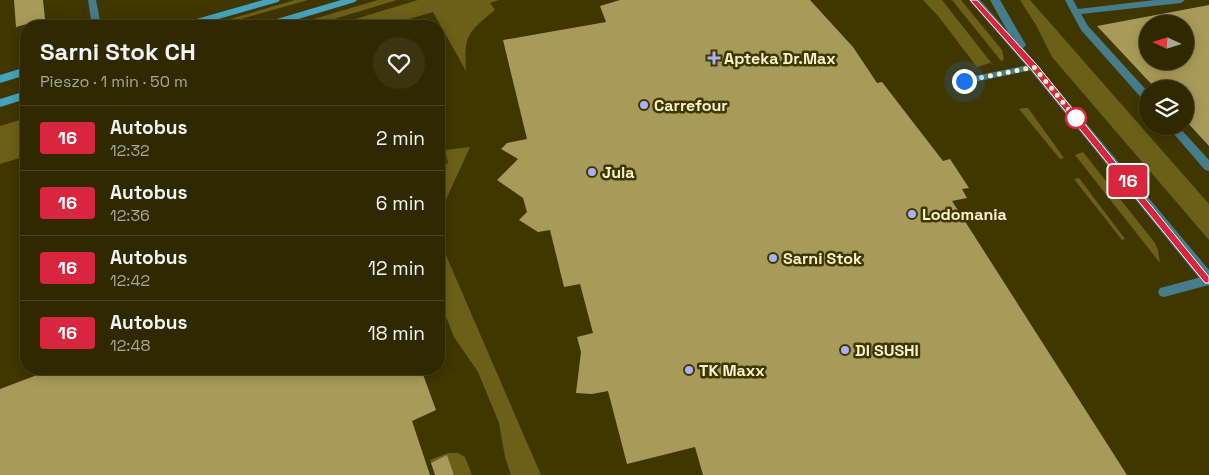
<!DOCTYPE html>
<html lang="pl">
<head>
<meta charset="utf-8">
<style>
  :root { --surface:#302800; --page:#3c340f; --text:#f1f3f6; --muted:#a8a699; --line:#4b4422 }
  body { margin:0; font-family:"Space Grotesk",sans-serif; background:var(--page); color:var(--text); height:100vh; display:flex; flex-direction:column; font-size:19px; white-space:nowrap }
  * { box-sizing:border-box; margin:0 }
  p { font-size:16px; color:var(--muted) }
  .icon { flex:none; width:28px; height:28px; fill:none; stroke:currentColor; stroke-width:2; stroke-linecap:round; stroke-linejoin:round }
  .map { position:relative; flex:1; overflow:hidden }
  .drawer { position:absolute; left:20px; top:20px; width:425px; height:355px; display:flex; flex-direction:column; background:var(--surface); border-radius:20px; box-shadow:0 2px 12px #0003,0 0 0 1px var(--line) }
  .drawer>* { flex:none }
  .badge { padding:0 10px; border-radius:4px; font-size:18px; line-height:32px }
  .needle { width:32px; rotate:274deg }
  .buttons { position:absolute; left:1139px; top:15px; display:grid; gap:10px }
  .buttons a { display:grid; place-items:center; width:55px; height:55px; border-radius:50%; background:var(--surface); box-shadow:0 2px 12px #0003,0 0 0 1px var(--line); font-size:25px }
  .you { position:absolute; width:25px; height:25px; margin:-12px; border:4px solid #fff; border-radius:50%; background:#1a73e8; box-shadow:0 0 0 8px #1a73e833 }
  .map>.badge { position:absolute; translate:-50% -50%; box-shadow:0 0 0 2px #fff }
  .round { display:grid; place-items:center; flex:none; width:52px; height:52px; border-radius:26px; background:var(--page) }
  .headline { display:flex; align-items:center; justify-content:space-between; height:85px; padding:0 20px }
  h1 { font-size:24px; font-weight:700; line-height:38px }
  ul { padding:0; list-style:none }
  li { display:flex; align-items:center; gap:15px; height:65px; padding:0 20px; border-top:1px solid var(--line) }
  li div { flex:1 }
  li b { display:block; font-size:19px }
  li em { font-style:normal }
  li .badge { min-width:55px; font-weight:700; text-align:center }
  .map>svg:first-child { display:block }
</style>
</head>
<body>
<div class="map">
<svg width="1209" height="475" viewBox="0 0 1209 475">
  <rect width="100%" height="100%" fill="#403600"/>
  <!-- green -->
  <g fill="#6c5f17">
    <polygon points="295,0 308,0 216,26 206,26"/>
    <polygon points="378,0 397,0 311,26 290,26"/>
    <path d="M418 0H499L490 3 495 10C467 33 464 35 466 71L433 12 386 26H332Z"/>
    <polygon points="923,0 942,0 993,65 990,63 977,67 938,16"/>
    <polygon points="952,0 961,0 1002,50 1004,58 1002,62"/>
    <polygon points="1020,0 1030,0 1209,204 1209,240 1052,57 1036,25"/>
    <polygon points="1024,108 1028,108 1064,158 1060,159 1019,109"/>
    <polygon points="26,118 26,156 0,164 0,126"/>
    <polygon points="470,147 439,215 439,166 448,163 445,150"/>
    <polygon points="1083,152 1155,243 1158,250 1160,263 1075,155"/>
    <polygon points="1079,178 1125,239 1122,240 1074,179"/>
    <polygon points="439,239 541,475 511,475 505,457 499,423 478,372 454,337 439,299"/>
    <polygon points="448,453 458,453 465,457 472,475 454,475 447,456 431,463 430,460"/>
  </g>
  <!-- building -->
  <g fill="#a89b59" fill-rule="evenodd">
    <polygon points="14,0 43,0 45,19 16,27"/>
    <polygon points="620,0 810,0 853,47 877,83 882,82 943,161 950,159 969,188 962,189 967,198 952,201 1127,475 703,475 695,447 627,464 608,391 592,394 576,393 581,352 577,337 593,333 580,284 564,287 550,230 538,232 519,220 527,212 523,198 497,180 518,159 501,149 507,143 527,139 503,40 606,22 600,6"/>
    <path d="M1209 5V146L1185 120V89H1156L1097 26ZM1148 24H1185V61H1148Z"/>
    <polygon points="53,369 421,369 436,410 412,421 430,475 0,475 0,389"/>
    <polygon points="447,455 454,475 435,475 431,463"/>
  </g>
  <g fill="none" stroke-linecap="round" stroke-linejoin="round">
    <!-- service -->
    <g fill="#457d8d" fill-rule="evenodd">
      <polygon points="88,0 96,0 101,26 92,26"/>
      <polygon points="1065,0 1073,0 1078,9 1155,0 1185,0 1181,3 1081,14 1088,26 1148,92 1148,102 1145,102 1081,30"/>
      <polygon points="1034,64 1037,65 1037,69 964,84 959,81 964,78"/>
      <polygon points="1167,126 1178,126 1209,160 1209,171 1205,170"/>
      <polygon points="1209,275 1209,285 1164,297 1160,296 1158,292 1160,288 1164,287"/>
    </g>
    <!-- tertiary -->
    <polygon fill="#457d8d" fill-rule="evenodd" points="969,0 980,0 1008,32 990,0 1000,0 1026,45 1023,48 1209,270 1209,286 1204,284 1030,70"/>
    <!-- secondary -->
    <g fill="#44a3bd" fill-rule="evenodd">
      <polygon points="263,0 280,0 278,2 194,26 178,26 179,24"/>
      <polygon points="341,0 357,0 355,2 275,26 259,26 260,24"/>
      <polygon points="26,67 26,75 0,83 0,75"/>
      <polygon points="26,91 26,99 0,107 0,99"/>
    </g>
  </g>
  <!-- line -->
  <polygon fill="#d7263d" stroke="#fff" points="970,0 977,0 1037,65 1209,277 1209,283 1205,283 1031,69"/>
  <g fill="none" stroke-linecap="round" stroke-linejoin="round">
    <!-- walk -->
    <polyline stroke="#f8f2d1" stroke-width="5" stroke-dasharray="0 9" points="964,81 1034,67 1079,122 1076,118"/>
  </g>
  <!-- markers -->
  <g fill="#a8b0fc" stroke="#403600" stroke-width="2">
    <path d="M711.5 50.5h5v5h5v5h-5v5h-5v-5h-5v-5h5z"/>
    <circle cx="644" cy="105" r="5"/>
    <circle cx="592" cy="172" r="5"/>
    <circle cx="912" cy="214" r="5"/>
    <circle cx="773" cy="258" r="5"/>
    <circle cx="845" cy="350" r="5"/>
    <circle cx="689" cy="370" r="5"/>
  </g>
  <circle fill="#fff" stroke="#d7263d" stroke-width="2.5" cx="1076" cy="118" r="10"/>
  <g text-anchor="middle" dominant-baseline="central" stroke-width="5" stroke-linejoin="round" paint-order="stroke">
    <!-- poi labels -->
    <g font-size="16" font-weight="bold" fill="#f8f2d1" stroke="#403600" text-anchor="start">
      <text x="724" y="58">Apteka Dr.Max</text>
      <text x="654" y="105">Carrefour</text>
      <text x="602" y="172">Jula</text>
      <text x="922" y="214">Lodomania</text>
      <text x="783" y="258">Sarni Stok</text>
      <text x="855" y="350">DI SUSHI</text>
      <text x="699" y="370">TK Maxx</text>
    </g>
  </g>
</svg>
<div class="buttons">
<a><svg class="needle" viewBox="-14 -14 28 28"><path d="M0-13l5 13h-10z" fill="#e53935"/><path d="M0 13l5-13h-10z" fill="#a8a699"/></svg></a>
<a><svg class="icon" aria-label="layers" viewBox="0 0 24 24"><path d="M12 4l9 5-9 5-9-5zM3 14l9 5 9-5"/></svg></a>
</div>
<div class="you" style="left:964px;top:81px"></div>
<b class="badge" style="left:1128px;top:181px;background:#d7263d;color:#fff">16</b>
<section class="drawer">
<div class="headline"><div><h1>Sarni Stok CH</h1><p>Pieszo · 1 min · 50 m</p></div><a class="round"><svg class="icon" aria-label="heart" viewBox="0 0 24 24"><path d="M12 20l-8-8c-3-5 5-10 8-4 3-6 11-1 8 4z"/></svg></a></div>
<ul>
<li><span class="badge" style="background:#d7263d;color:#fff">16</span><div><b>Autobus</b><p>12:32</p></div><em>2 min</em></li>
<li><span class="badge" style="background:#d7263d;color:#fff">16</span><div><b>Autobus</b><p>12:36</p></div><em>6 min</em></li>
<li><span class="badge" style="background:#d7263d;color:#fff">16</span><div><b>Autobus</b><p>12:42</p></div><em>12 min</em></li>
<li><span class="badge" style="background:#d7263d;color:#fff">16</span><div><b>Autobus</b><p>12:48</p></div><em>18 min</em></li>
</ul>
</section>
</div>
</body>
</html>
